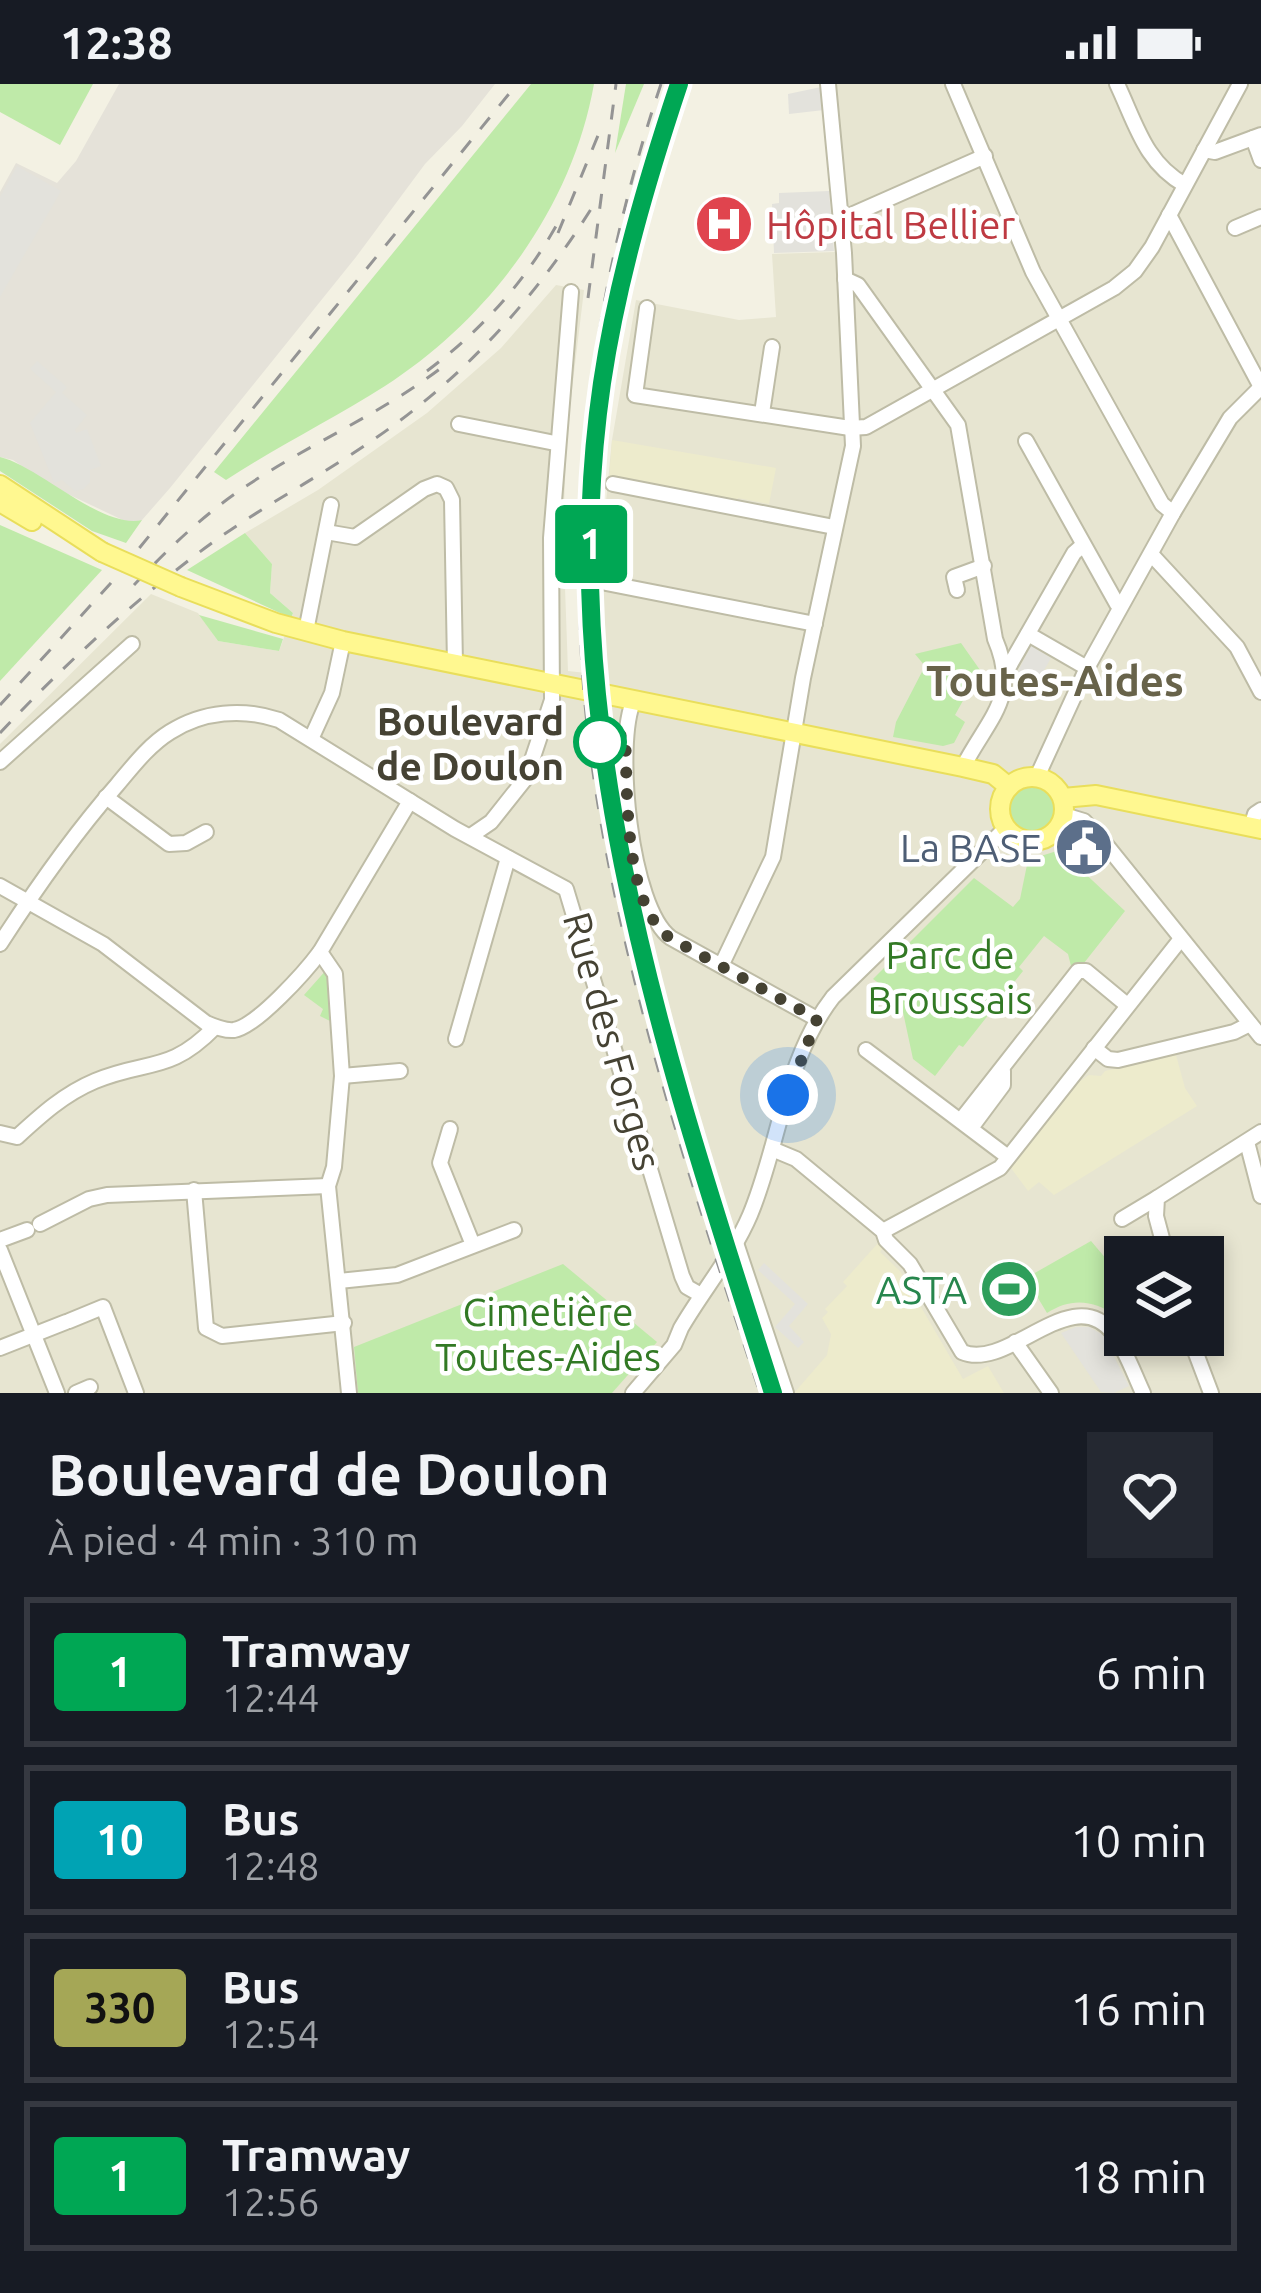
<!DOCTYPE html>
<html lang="fr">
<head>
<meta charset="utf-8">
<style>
  :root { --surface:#171b24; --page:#242831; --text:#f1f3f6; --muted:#9ea1a6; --line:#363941 }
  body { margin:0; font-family:Ubuntu,sans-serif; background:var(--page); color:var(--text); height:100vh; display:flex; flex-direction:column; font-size:45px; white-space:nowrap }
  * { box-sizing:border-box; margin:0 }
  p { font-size:39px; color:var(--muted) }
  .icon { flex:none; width:66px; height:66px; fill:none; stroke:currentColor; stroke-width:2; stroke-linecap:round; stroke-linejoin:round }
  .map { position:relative; height:1309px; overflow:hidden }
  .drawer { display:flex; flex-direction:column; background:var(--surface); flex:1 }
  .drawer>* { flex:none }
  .badge { padding:0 24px; border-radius:9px; font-size:42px; line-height:78px }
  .tools { position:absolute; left:1104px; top:1152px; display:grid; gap:24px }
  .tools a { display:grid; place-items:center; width:120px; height:120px; border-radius:0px; background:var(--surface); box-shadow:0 6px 18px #0003; font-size:60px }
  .you { position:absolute; width:60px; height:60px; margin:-30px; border:9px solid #fff; border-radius:50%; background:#1a73e8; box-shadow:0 0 0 18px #1a73e833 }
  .map>.badge { position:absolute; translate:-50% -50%; box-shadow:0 0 0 6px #fff }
  .round { display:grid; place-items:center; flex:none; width:126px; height:126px; border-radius:0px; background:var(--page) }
  .head { display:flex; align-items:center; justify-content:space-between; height:204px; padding:0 48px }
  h1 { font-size:57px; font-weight:700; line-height:90px }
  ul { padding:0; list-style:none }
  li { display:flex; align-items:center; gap:36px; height:150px; margin:0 24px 18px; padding:0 24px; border:6px solid var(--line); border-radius:0px }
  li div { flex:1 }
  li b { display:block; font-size:45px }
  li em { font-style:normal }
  li .badge { min-width:132px; font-weight:700; text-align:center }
  .status { display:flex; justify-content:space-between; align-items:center; height:84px; padding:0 60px; background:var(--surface); direction:ltr }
  .status svg { height:33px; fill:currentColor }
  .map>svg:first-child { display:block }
</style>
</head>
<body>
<div class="status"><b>12:38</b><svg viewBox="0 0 49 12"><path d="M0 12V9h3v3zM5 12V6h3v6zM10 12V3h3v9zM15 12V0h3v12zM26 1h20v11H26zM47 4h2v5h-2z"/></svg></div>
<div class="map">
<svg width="1261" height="1309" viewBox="0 0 1261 1309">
  <rect width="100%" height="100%" fill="#f3f1e3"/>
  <!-- residential -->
  <path fill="#e7e5d1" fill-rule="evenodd" d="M821 0H1261V1309H0V660L151 510 198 529 218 557 279 567 293 529 270 509 272 480 245 449 318 406 427 329 501 264 556 201 584 206 567 347 563 448 568 587 605 591 600 511 602 459 612 356 636 216 739 236 776 233 772 170 835 168ZM1125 1173H1203V1251H1125Z"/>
  <!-- industrial -->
  <polygon fill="#e5e2d9" points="119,0 495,0 462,42 425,80 356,173 170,404 142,436 129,439 53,403 13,376 0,373 0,108 16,79 57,99 76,77"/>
  <!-- education -->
  <g fill="#edebcc">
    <polygon points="612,356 776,384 769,420 738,414 736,420 609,395"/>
    <polygon points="1176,971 1185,1004 1197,1022 1054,1111 1039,1098 1028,1107 1011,1084 1079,998 1089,991 1101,992 1105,987"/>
    <polygon points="878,1159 883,1164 880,1168 900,1187 963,1295 988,1282 1004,1309 794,1309 827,1271 831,1250 822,1234 828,1228 825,1225 847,1202 843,1198"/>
  </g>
  <!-- green -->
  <g fill="#bfeaa9">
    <polygon points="0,0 93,0 60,61 0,28"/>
    <path d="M531 0H594C572 124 490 234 385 302 333 335 278 362 226 396L214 388Z"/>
    <polygon points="626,0 644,0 615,69"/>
    <path d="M0 373C39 382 101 445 142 436L126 459 92 447 0 387Z"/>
    <polygon points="0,441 102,486 0,597"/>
    <polygon points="245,449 272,480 270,509 293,529 291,534 187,486"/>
    <polygon points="199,531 283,555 279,567 218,557"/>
    <polygon points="961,559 980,586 955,631 965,638 954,659 943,662 893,653 896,638 925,582 915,570"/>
    <circle cx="1032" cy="725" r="24"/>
    <polygon points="1060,766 1125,827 1084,879 1071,882 1068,870 1044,852 1019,883 1023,887 963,963 959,961 935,992 913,975 900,914 873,895 974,794 1013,823 1020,815 1028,776"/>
    <polygon points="328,884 332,938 320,932 323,925 304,911"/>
    <path d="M1091 1157 1125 1197 1114 1211 1121 1230 1117 1232C1094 1216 1071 1213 1047 1229L1026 1194Z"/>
    <polygon points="563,1180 657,1258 612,1309 358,1309 354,1263"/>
  </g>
  <!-- parking -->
  <g fill="#e3e2dc">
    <polygon points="821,3 824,26 789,30 788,10"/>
    <polygon points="17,82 61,107 0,213 0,113"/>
    <polygon points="829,107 834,167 774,169 772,120 779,119 779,109"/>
    <polygon points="37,277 67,303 62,309 87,331 75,346 76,349 87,345 101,382 90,386 90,398 84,405 75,407 62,396 54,399 30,339 56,308 30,285"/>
    <polygon points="1031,562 1051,574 1032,608 1013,597"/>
    <polygon points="764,1179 808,1220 789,1242 804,1258 798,1264 775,1243 795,1220 758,1186"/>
    <polygon points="1076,1243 1089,1243 1103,1251 1129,1302 1114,1309 1101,1308 1061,1249"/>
  </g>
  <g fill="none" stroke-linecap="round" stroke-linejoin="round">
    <!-- minor casing -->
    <g stroke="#bebca6" stroke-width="18">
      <g id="minor">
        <polyline points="953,0 1033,188 1162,420 1173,429"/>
        <path d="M1117 0C1136 40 1145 79 1185 101"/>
        <polyline points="1253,54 1261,76"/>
        <polyline points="1204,66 1215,68 1261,51"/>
        <polyline points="1169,131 1261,303"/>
        <polyline points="840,136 985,72"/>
        <polyline points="1235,144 1261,133"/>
        <path d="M845 195 858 201 958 341 995 555C1020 613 989 633 963 683"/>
        <polyline points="647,224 635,311 850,344 866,343 1114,204 1135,187 1152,163 1240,0"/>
        <polyline points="762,329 772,263"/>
        <polyline points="459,340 555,359"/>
        <polyline points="1026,357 1117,520"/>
        <polyline points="613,400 834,443"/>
        <polyline points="326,448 355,453 424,405 437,400 446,404 452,416 455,580"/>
        <polyline points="1151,470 1237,563 1261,608"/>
        <polyline points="606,499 815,540"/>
        <polyline points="957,506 954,493 984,482"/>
        <polyline points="306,547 331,421"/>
        <polyline points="1028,550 1087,584"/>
        <polyline points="1007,586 1074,469 1083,461"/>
        <path d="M634 616C614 658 630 825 671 854L817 935"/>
        <polyline points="311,655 332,609 343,557"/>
        <polyline points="0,678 132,560"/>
        <polyline points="1037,693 1087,584 1173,429 1230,334 1261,303"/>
        <polyline points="106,713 169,760 186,759 206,748"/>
        <polyline points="1064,731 1084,737 1107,762 1261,953"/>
        <polyline points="1251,743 1255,730 1261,726"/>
        <polyline points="472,751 491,738 526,694 552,616 551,454 571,208"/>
        <path d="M0 802 103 860 206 939C215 943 225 947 234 946 257 942 306 887 320 868"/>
        <path d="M0 860C36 804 73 751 117 701 133 682 149 661 170 648 203 627 243 624 279 636L455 745 566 805 682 1192 687 1203 701 1211"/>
        <polyline points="722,880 773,773 803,594 853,362 844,169 828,0"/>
        <polyline points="456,955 508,774"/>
        <polyline points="1094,964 1108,975 1118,976 1234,948 1250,940"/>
        <polyline points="866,966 1008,1073"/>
        <polyline points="342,992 400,987"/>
        <polyline points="961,1036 1078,887 1086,887 1127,921"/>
        <polyline points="971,1044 1003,1001 1003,987"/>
        <polyline points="450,1045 440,1079 473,1161"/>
        <path d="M0 1049 17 1053C41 1031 64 1010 95 997 148 975 169 990 215 943"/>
        <polyline points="1247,1058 1261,1112"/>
        <path d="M772 1065 796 1075 883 1147 886 1156 910 1180 962 1268C1008 1288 1072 1196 1113 1249 1126 1266 1134 1290 1143 1309"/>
        <polyline points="194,1106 206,1244 222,1252 344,1239"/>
        <polyline points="1122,1135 1157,1114"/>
        <polyline points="40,1140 89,1115 107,1111 328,1102"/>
        <polyline points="883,1147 1000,1084 1180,856"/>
        <polyline points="0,1156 27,1146"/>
        <polyline points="736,1159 786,1309"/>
        <polyline points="0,1166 57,1309"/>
        <polyline points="1167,1173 1156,1132 1157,1114 1261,1048"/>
        <polyline points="339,1197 397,1191 514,1146"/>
        <polyline points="69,1237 103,1223 136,1309"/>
        <polyline points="1189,1251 1211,1309"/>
        <polyline points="1015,1258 1051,1309"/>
        <polyline points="0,1264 66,1238"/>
        <polyline points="76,1309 90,1303"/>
        <polyline points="349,1309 328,1102 334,1083 342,992 335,890 320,868 410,717"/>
        <path d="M633 1309 674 1261 681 1244C703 1206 733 1171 750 1131 780 1060 784 976 833 913L1006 744"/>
      </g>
    </g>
    <!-- major casing -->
    <g stroke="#e9de5b" stroke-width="22">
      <g id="major">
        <polyline points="0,401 102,468"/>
        <polyline points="0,418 32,437"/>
        <polyline points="181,503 276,539 343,557 963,683 993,690 1009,703"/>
        <circle cx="1032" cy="725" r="32"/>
        <polyline points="1063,714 1096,711 1261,745"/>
      </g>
    </g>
    <!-- minor -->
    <use href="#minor" stroke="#fff" stroke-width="14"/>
    <!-- major -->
    <use href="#major" stroke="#fff890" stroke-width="18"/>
    <!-- tram -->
    <path stroke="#949494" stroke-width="3" d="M679 0C647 97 614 206 601 308 556 660 667 978 773 1309"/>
    <!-- rail -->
    <g stroke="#949494" stroke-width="3" stroke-dasharray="15 15" stroke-linecap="butt">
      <path d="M661 0C587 220 560 458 593 688 623 898 694 1108 760 1309"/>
      <polyline points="558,149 599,49"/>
      <polyline points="588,214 616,0"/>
      <path d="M427 287C483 245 526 197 560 135"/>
      <path d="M134 501C167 466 200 434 239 407 304 362 378 332 441 284"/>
      <polyline points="0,621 110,500 517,0"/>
      <path d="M0 649C64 581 130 520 205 464 256 426 314 396 367 360 464 295 537 213 598 114"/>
    </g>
    <!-- major-bridge casing -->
    <g stroke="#e9de5b" stroke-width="22" stroke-linecap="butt">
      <polyline id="major-bridge" points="102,468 181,503"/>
    </g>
    <!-- major-bridge -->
    <use href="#major-bridge" stroke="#fff890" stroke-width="18"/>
  </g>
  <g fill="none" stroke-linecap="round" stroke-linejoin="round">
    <!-- line casing -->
    <g stroke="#fff" stroke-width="27">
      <path id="line" d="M679 0C647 96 617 198 602 299 551 647 669 982 773 1309"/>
    </g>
    <!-- line -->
    <use href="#line" stroke="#00a754" stroke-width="18"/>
    <!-- walk -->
    <path stroke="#454233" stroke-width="12" stroke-dasharray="0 21.6" d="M600 658 625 650C628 704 622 820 670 854L817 935 788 1011"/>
  </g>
  <!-- icons -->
  <defs>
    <g id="hospital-disc" transform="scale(3)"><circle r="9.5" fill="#e0444e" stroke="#fff"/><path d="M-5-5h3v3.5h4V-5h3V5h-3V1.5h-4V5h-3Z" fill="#fff"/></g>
    <g id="civic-disc" transform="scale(3)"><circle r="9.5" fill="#5c6f8a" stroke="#fff"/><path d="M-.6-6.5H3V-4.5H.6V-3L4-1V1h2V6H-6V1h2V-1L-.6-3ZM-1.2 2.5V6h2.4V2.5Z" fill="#fff"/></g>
    <g id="stadium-disc" transform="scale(3)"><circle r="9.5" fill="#2e9e5b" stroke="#fff"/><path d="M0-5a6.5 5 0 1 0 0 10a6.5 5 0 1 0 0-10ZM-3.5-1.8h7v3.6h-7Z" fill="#fff"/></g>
  </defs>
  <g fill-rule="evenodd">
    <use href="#hospital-disc" x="724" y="140"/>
    <use href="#civic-disc" x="1084" y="763"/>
    <use href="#stadium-disc" x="1009" y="1205"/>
  </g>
  <!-- markers -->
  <circle fill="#fff" stroke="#00a754" stroke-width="6" cx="600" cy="658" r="24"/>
  <g text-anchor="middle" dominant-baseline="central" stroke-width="9" stroke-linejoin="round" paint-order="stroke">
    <!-- health labels -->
    <g font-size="39" fill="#be3a42" stroke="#fff" text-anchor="start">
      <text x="766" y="140">Hôpital Bellier</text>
    </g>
    <!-- stop labels -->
    <g font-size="39" font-weight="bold" fill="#454233" stroke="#fff" text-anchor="end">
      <text x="564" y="636">Boulevard<tspan x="564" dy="45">de Doulon</tspan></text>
    </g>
    <!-- service labels -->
    <g font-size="39" fill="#4e5e75" stroke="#fff" text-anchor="end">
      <text x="1042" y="763">La BASE</text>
    </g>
    <!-- park labels -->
    <g font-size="39" fill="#327924" stroke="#fff">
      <text x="950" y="870">Parc de<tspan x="950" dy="45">Broussais</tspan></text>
      <text x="548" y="1227">Cimetière<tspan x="548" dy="45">Toutes-Aides</tspan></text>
    </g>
    <!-- street labels -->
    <g font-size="39" fill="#454233" stroke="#fff">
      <text transform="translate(613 957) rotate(74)">Rue des Forges</text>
    </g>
    <!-- leisure labels -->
    <g font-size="39" fill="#27864d" stroke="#fff" text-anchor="end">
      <text x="967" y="1205">ASTA</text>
    </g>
    <!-- neighbourhood labels -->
    <g font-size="42" font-weight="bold" fill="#68634a" stroke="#fff">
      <text x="1055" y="596">Toutes-Aides</text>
    </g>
  </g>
</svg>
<div class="tools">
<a><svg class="icon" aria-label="layers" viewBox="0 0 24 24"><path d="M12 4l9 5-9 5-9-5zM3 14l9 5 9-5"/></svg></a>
</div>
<div class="you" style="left:788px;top:1011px"></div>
<b class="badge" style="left:591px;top:460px;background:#00a754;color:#fff">1</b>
</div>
<section class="drawer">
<div class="head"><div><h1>Boulevard de Doulon</h1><p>À pied · 4 min · 310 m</p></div><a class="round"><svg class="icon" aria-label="heart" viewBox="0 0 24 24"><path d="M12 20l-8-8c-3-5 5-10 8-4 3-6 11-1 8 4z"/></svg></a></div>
<ul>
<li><span class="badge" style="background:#00a754;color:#fff">1</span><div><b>Tramway</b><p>12:44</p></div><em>6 min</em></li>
<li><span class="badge" style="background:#00a3b4;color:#fff">10</span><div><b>Bus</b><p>12:48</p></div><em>10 min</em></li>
<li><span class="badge" style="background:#a5a756;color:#111">330</span><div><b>Bus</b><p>12:54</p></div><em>16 min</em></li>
<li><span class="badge" style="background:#00a754;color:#fff">1</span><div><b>Tramway</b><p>12:56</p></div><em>18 min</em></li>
</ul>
</section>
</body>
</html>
